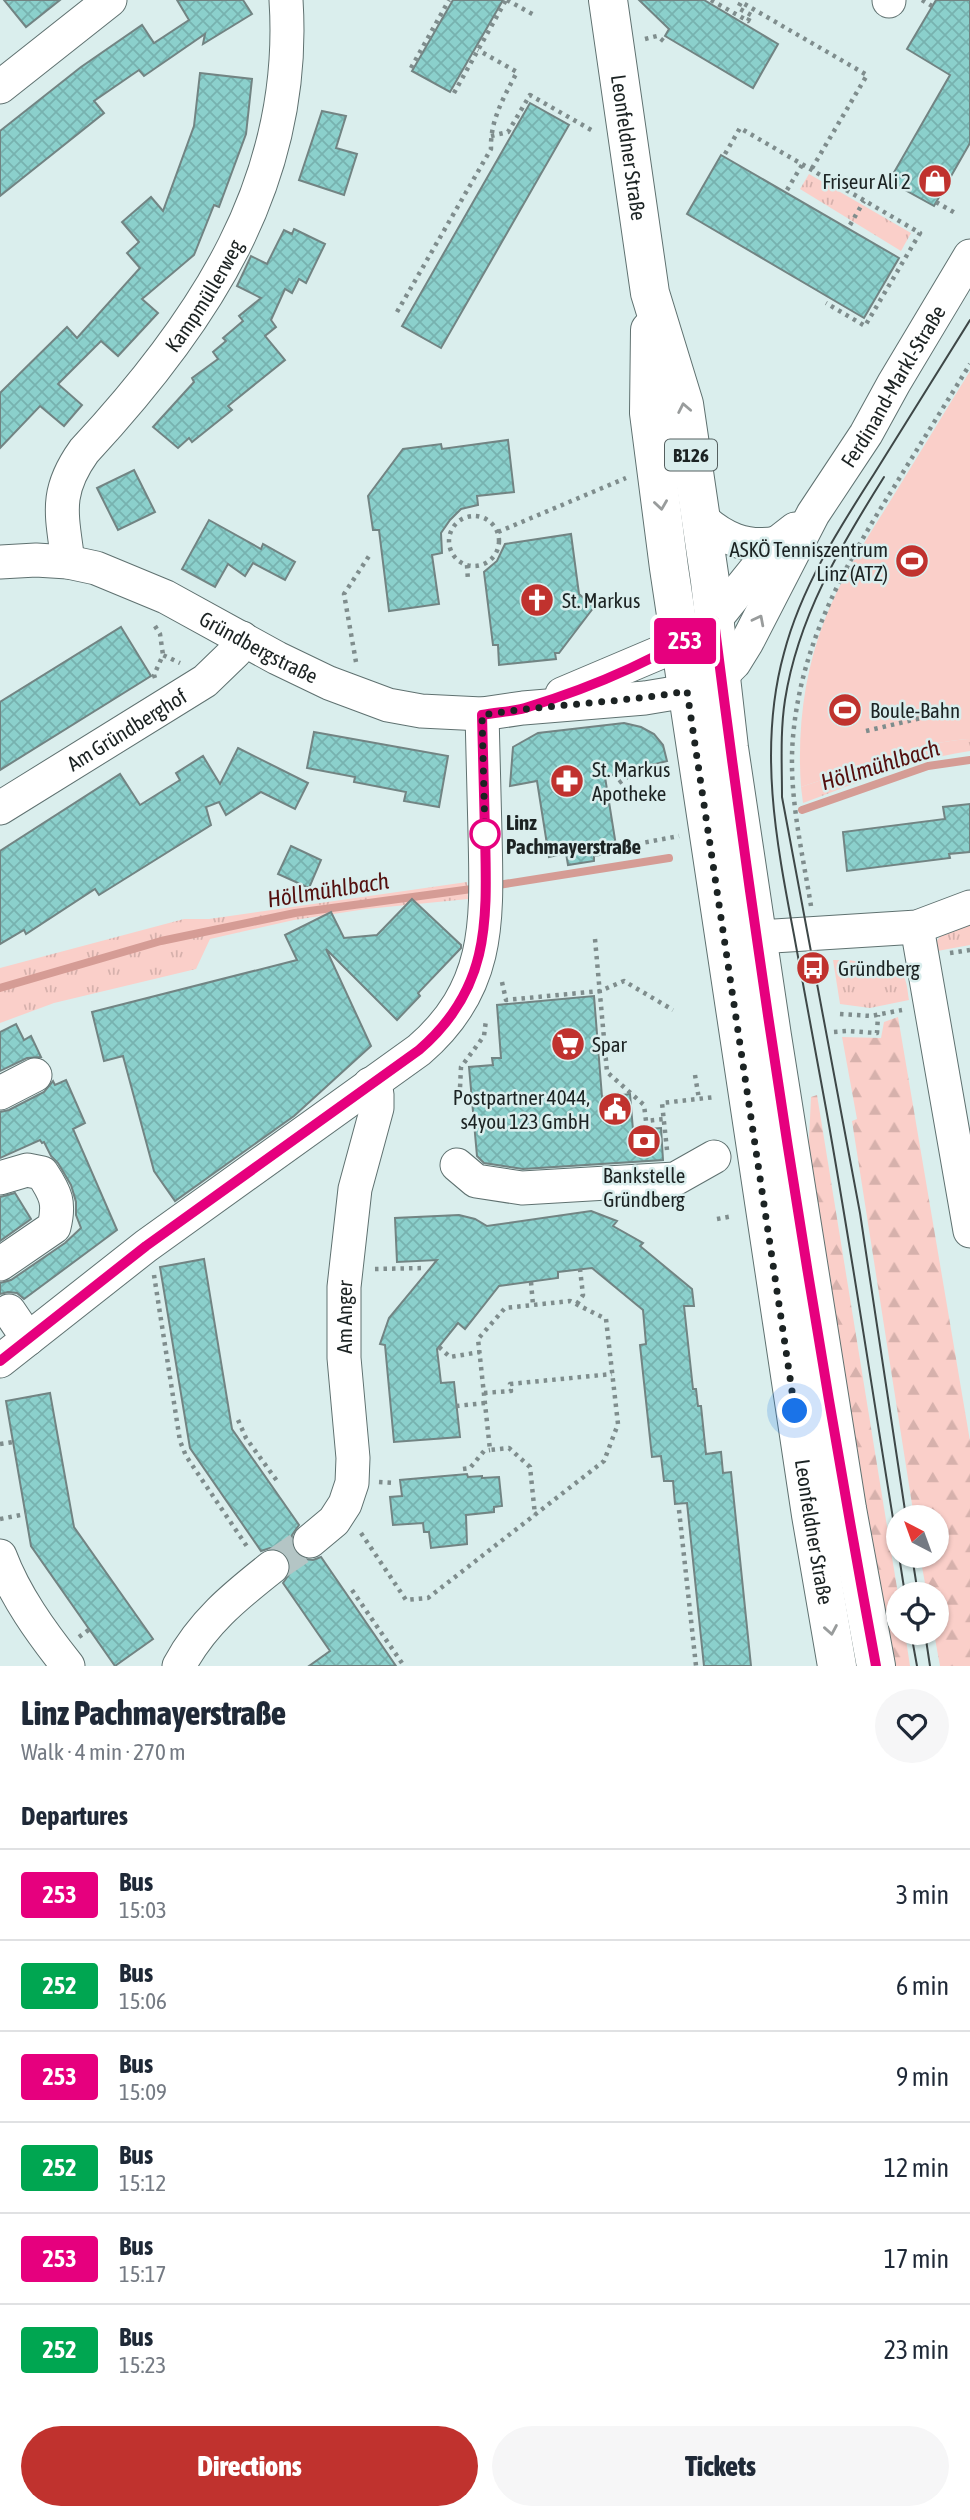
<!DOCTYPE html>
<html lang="en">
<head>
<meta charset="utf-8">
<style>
  :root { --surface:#fff; --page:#f6f6f7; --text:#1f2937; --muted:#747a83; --line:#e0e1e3; --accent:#c0322e }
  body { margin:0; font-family:"Asap Condensed",sans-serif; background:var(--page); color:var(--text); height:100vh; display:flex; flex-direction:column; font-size:26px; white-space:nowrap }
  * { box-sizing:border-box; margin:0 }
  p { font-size:23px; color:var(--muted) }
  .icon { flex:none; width:38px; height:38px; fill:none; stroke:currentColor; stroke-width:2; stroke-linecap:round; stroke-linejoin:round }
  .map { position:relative; height:1666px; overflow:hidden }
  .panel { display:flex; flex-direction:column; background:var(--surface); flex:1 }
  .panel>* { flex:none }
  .badge { padding:0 14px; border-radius:5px; font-size:24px; line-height:46px }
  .needle { width:46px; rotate:319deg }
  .buttons { position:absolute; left:886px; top:1505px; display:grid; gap:14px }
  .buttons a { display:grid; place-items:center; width:63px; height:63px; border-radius:50%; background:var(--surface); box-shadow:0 2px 5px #0004; font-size:35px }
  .you { position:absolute; width:35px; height:35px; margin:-18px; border:5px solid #fff; border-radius:50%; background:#1a73e8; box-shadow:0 0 0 10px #1a73e833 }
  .map>.badge { position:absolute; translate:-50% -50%; box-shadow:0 0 0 4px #fff }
  h2 { padding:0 21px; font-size:26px; line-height:63px }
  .round { display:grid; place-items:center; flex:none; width:74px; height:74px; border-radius:37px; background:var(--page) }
  .summary { display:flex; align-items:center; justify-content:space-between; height:119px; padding:0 21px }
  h1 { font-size:33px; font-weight:800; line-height:52px }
  .primary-button { display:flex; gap:14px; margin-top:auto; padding:14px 21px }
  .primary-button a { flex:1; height:80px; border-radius:42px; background:var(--accent); color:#fff; font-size:28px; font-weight:800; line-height:80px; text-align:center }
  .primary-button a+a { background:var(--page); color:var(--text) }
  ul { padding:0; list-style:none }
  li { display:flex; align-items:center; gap:21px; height:91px; padding:0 21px; border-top:2px solid var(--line) }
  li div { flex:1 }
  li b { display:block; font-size:26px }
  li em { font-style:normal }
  li .badge { min-width:77px; font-weight:700; text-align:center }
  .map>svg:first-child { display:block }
</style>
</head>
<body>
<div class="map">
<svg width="970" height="1666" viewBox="0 0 970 1666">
  <defs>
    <pattern id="grass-tufts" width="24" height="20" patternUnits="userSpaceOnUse" patternTransform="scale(1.75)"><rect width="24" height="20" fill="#facfc9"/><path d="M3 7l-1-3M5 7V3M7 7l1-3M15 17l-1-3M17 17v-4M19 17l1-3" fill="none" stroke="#d6b1ac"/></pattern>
    <pattern id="forest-firs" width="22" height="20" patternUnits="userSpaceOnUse" patternTransform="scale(1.75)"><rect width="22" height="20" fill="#facfc9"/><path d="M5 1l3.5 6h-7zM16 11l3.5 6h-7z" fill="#d6b1ac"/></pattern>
    <pattern id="building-cross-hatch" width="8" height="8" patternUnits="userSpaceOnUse" patternTransform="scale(1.75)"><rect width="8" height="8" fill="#8bd0cc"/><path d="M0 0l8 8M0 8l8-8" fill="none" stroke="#77b2af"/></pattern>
  </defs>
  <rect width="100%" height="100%" fill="#daeeed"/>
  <!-- grass -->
  <g fill="url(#grass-tufts)">
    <polygon points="809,174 911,233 901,251 800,189"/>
    <path d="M970 739V751C912 759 857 783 803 803L801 787C850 771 919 741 970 739Z"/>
    <polygon points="467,882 468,899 366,909 294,920 210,939 196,969 54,1003 0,1023 0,968 184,919 209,919"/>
    <path d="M970 923V945L932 952C937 932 952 929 970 923Z"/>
    <path d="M833 960H848L895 967C907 974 907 987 909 1000L870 1008 840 1004Z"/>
  </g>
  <!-- forest -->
  <g fill="url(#forest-firs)">
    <polygon points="898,1017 970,1441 970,1666 940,1666 934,1633 936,1633 936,1594 927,1594 920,1556 936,1556 936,1517 914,1517 852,1121 857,1119 842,1037 881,1038 884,1022"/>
    <polygon points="817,1095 898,1594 898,1633 905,1633 910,1666 890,1666 808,1161 811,1097"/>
  </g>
  <!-- garden -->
  <path fill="#facfc9" d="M970 371V739C919 741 850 771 801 787 797 731 804 672 825 619 841 578 866 540 889 503 916 459 943 415 970 371Z"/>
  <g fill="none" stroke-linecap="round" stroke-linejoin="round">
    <!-- stream -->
    <g stroke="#d59c95" stroke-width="8">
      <polyline points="802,810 928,766 970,760"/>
      <polyline points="492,886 669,858"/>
      <polyline points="0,988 161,941 295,913 479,888"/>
    </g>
  </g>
  <!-- building -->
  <g fill="url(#building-cross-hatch)" stroke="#728483" stroke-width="2">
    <polygon points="4,0 60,0 26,27"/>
    <polygon points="177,0 243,0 252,14 203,44 205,34 144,76 139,70 94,101 104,113 0,196 0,131 81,67 142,25 154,43 189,20"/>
    <polygon points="453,0 503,0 450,92 412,71"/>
    <polygon points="639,0 704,0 778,44 753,88 665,36 669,29"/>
    <polygon points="936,0 970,0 970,143 934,206 889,181 950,75 907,49"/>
    <polygon points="200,73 252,79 246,134 219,207 214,205 194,255 142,299 158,313 118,356 101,341 58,384 82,405 64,426 40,406 0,448 0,393 67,327 77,338 140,268 127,253 139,242 122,222 151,197 163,211 194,126"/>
    <polygon points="530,103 569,125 441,348 402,326"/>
    <polygon points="322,111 346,116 336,148 357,154 344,195 299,180"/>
    <polygon points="721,155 899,258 864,318 687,214"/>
    <polygon points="294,229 325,244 306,283 299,279 292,293 285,289 271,320 276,327 265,336 285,360 228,406 232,410 192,442 189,438 178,448 153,427 194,382 192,378 218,359 213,352 226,341 223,338 243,321 239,316 261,298 237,286 251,256 267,264 284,230 292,234"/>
    <polygon points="508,440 514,492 477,496 478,505 461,509 450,520 441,533 442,553 432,555 439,604 389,611 379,530 373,530 368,496 403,449 441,444 442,449"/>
    <polygon points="134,470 155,512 118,530 97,488"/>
    <polygon points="209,520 261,549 263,544 295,562 285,580 253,563 245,576 228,564 215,587 182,569"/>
    <polygon points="571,534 579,594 594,607 559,653 555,653 556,659 499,665 498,645 493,645 484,572 497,561 505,544"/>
    <polygon points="121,627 151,676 0,770 0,702"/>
    <polygon points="624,723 641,727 654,734 663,745 667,761 605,777 617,852 594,856 594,861 568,865 566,853 549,857 537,781 510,786 513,747 538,733"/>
    <polygon points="314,732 448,756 439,807 404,801 406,792 354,782 355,777 307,768"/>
    <polygon points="238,748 308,783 295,809 261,792 226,815 219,802 206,807 211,825 99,895 95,889 26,934 24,930 0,944 0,851 120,774 140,805 180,780 176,773 203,756 220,784"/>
    <polygon points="970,804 970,852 949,854 950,858 847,871 843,832 945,819 943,807"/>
    <polygon points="291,846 321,860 309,888 278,874"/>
    <polygon points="412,899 461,945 461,948 418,993 420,996 397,1020 326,949 371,1046 294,1116 175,1201 154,1171 123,1056 104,1061 92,1012 297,960 285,935 331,912 344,938 377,935"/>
    <polygon points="594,996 602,1097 630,1094 633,1130 661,1128 663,1160 523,1169 484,1163 477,1156 469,1067 493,1065 492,1058 501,1058 497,1005"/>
    <polygon points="16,1024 24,1040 31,1036 41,1057 27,1058 0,1071 0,1032"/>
    <polygon points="66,1080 85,1123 73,1129 117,1230 24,1299 17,1293 8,1292 0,1294 0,1283 11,1280 65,1243 81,1228 76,1215 76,1202 71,1185 58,1163 51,1156 44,1142 42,1143 40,1140 0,1158 0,1112 9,1110 44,1092 53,1081 55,1085"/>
    <polygon points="15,1193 31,1219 0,1241 0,1197"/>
    <polygon points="591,1211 617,1221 613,1226 643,1243 640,1246 692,1289 694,1306 684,1306 693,1389 696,1389 698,1406 701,1406 706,1454 721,1452 723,1473 731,1472 751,1666 704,1666 687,1503 675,1504 673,1481 664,1481 661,1456 652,1457 640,1345 646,1344 643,1310 592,1268 558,1272 558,1278 499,1286 465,1329 458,1323 437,1349 441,1383 454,1382 460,1437 394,1442 385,1345 380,1344 389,1318 437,1260 397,1262 395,1218 459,1215 475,1219 487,1226"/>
    <polygon points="204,1259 232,1429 299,1525 292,1535 291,1545 295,1553 304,1559 313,1560 321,1557 396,1666 309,1666 330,1651 283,1583 290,1573 291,1564 287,1556 278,1549 270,1548 261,1551 190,1448 160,1267"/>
    <polygon points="50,1393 74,1527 153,1639 115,1666 31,1546 6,1401"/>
    <polygon points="467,1474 468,1477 482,1476 482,1478 499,1477 502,1506 494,1507 494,1512 466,1515 467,1544 431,1548 429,1532 424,1532 423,1523 393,1525 390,1497 402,1496 400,1480"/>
  </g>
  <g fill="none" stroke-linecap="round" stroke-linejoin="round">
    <!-- minor-tunnel -->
    <polyline stroke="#b4c5c5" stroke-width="33" stroke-dasharray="33 17" stroke-linecap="butt" points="272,1567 310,1541"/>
    <!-- minor casing -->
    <g stroke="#5f7170" stroke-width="35">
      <g id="minor">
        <polyline points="889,1 889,0"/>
        <polyline points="0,87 110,0"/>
        <path d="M700 517C722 538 746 549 777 543"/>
        <path id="s1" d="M0 562 36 560 68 562 96 568 166 597 277 658 329 683 388 705 421 711 482 714 523 708 645 698 687 691 721 676 734 663 747 642 813 514 866 434 894 383 970 256"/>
        <path id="s2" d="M68 562C62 514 54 493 84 451 203 323 298 182 286 0"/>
        <polyline points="562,694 680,644 714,621 777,543 795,529"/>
        <path id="s3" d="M0 808 205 681 235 652 242 638"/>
        <polyline points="917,927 970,1231"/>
        <polyline points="758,937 917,927 970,907"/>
        <polyline points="0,1093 35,1075"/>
        <polyline points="457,1165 476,1181 522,1188 675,1179 714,1157"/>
        <path d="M0 1178 27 1170 42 1173C56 1194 60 1203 54 1227L0 1264"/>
        <polyline points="9,1311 28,1339"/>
        <path d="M0 1361 146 1246 419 1050C491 988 487 921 485 833 484 794 483 754 482 714"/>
        <path id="s4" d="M310 1541 334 1521 345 1504 352 1483 353 1458 344 1358V1287L355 1189 377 1108V1094L370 1084"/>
        <path d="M0 1556C15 1596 41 1632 68 1666"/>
        <path d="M179 1666C202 1623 234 1597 272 1567"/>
      </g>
    </g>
    <!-- major casing -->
    <g stroke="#5f7170" stroke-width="40">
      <g id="major">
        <path id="s5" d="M608 0 650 293 684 404 710 581 729 748 772 1036 847 1509 876 1666"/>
        <path id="s6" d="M650 330 649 413 669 568 811 1515 837 1666"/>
      </g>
    </g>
    <!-- path -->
    <g stroke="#7f8d8d" stroke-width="4.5" stroke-dasharray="3.5 5" stroke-linecap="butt">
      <polyline points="507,0 534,15"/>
      <polyline points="711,0 748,21 751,15"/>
      <polyline points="922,0 932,6"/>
      <polyline points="751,15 738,8 741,2 867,75 811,170"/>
      <polyline points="645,39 657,36 666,43"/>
      <polyline points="411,68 449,0"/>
      <polyline points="454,93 506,0"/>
      <polyline points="491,136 508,132 530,95 593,131"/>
      <polyline points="725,154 740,128 920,233 865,326 826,303"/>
      <polyline points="787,190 802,165"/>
      <polyline points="936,202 957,214"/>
      <polyline points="850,225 864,201"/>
      <path d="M397 312 491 149C490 120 504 97 517 72L478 50"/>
      <circle cx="474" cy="541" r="25"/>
      <polyline points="498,532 626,478"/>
      <polyline points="467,565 468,581"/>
      <polyline points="155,626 160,634 163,655"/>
      <polyline points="356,662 344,594 371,553"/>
      <polyline points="155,678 154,675 163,655 180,663"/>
      <polyline points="866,731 938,714"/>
      <polyline points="619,783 631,774 667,766"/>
      <polyline points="637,844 679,836"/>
      <path d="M811 906C802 850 788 793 793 737 801 643 845 565 894 487 919 446 945 405 970 364"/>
      <polyline points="595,939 607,1072 644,1105 646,1121 664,1119"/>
      <polyline points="950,953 970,950"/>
      <polyline points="502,982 506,1000 600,991 624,981 673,1010"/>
      <polyline points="840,1014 871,1016 902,1010"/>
      <polyline points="834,1032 847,1031 877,1033 878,1015"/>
      <polyline points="695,1075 699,1099"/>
      <polyline points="454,1103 460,1088 461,1067 484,1036 486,1020"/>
      <polyline points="667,1150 662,1103 715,1097"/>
      <polyline points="717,1219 733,1216"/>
      <polyline points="375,1269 426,1268"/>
      <polyline points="154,1275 180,1441 186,1456 248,1548"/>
      <polyline points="531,1282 533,1305"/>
      <polyline points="577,1304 583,1295 580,1269"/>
      <polyline points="439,1347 450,1357 480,1352"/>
      <polyline points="484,1393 511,1391 510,1384 612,1374"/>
      <polyline points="456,1406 485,1403"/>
      <polyline points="238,1420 246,1438 277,1481"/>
      <polyline points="0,1444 13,1442"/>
      <polyline points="463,1469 470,1468 484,1451 490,1450"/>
      <polyline points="379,1482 395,1483"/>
      <polyline points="679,1510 696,1666"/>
      <polyline points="0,1519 26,1514"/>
      <polyline points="361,1533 406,1600 428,1598 604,1461 618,1424 606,1319 570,1301 505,1308 478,1339 490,1450 509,1448 530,1467 535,1515"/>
      <polyline points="352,1590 404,1666"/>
      <polyline points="79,1637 90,1629"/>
    </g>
    <!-- minor -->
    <use href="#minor" stroke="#fff" stroke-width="33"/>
    <!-- major -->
    <use href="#major" stroke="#fff" stroke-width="38"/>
    <!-- tram -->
    <g stroke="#3e4747" stroke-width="2">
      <path d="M884 477C840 547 798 617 785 700 780 732 782 765 782 797L860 1213 906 1517"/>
      <path d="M898 1549C874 1404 853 1259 827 1114 816 1054 805 995 794 935 776 841 758 747 784 653 801 588 838 530 874 474 906 422 938 371 970 320"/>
      <polyline points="899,1556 905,1594"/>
      <polyline points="912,1556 918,1594"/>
      <polyline points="911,1633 917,1666"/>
      <polyline points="925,1633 930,1666"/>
    </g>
  </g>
  <!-- one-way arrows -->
  <defs><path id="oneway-chevron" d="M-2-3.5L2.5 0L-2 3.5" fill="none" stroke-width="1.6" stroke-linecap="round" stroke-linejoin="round" transform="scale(1.75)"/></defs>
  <g stroke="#999c9c">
    <use href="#oneway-chevron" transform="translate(684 408) rotate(-101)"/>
    <use href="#oneway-chevron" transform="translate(661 505) rotate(82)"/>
    <use href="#oneway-chevron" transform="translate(759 620) rotate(-63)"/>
    <use href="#oneway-chevron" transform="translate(831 1630) rotate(80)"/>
  </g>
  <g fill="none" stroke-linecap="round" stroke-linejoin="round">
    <!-- line casing -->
    <g stroke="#fff" stroke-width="16">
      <path id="line" d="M0 1361 146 1246 419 1050C491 988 487 921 485 833 484 794 483 754 482 715 496 712 511 712 525 708 590 688 658 660 714 621 758 970 812 1319 876 1666"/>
    </g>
    <!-- line -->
    <use href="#line" stroke="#e6007e" stroke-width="10"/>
    <!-- walk -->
    <path stroke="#1c2323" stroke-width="7" stroke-dasharray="0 12.6" d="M485 834 482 715C551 704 620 703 687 691L795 1411"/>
  </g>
  <!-- icons -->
  <defs>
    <g id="shop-disc" transform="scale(1.75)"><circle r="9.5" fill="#c0322e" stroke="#daeeed"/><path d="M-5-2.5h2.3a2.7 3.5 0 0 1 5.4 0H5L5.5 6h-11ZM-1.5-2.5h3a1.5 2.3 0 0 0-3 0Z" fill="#fff"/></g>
    <g id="stadium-disc" transform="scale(1.75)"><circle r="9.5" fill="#c0322e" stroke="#daeeed"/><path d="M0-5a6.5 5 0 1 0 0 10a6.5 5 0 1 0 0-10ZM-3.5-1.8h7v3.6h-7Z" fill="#fff"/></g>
    <g id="church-disc" transform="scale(1.75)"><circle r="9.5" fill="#c0322e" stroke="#daeeed"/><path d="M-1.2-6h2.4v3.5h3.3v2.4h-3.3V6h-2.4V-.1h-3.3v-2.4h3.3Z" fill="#fff"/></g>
    <g id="pharmacy-disc" transform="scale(1.75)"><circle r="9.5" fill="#c0322e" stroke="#daeeed"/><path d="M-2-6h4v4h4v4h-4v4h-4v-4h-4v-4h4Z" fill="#fff"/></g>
    <g id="bus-disc" transform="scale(1.75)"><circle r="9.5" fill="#c0322e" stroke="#daeeed"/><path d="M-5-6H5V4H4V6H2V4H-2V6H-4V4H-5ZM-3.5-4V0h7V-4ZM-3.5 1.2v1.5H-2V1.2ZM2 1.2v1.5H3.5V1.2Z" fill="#fff"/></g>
    <g id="supermarket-disc" transform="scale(1.75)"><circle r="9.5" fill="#c0322e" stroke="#daeeed"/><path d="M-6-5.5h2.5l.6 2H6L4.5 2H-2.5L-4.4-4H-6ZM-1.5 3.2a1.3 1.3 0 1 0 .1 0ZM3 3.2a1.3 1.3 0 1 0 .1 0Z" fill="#fff"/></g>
    <g id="civic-disc" transform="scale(1.75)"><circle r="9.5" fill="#c0322e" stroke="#daeeed"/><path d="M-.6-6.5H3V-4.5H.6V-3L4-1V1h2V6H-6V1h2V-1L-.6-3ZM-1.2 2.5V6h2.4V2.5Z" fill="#fff"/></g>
    <g id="bank-disc" transform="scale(1.75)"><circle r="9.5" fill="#c0322e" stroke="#daeeed"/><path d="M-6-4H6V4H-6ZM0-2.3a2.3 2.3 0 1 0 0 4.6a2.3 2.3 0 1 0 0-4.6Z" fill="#fff"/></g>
  </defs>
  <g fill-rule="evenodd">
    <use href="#shop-disc" x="935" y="181"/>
    <use href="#stadium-disc" x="912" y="561"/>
    <use href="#church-disc" x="537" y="600"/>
    <use href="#stadium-disc" x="845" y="710"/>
    <use href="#pharmacy-disc" x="567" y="781"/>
    <use href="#bus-disc" x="813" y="968"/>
    <use href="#supermarket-disc" x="568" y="1044"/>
    <use href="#civic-disc" x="615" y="1109"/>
    <use href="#bank-disc" x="644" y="1141"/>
  </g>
  <!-- markers -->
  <circle fill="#fff" stroke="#e6007e" stroke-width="3.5" cx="485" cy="834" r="14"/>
  <g text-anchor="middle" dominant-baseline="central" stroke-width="5" stroke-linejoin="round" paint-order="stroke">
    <!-- shield labels -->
    <rect fill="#daeeed" stroke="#556060" stroke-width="2" x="665" y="439.5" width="52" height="31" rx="5"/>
    <g font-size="19" font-weight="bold" fill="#1c2323">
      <text x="691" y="455">B126</text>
    </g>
    <!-- street labels -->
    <g font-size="21" fill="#1c2323" stroke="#daeeed">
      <text stroke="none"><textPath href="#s5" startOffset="149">Leonfeldner Straße</textPath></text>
      <text stroke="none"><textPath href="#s2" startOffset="313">Kampmüllerweg</textPath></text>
      <text stroke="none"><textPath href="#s1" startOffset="1096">Ferdinand-Markl-Straße</textPath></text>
      <text stroke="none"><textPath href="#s1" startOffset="278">Gründbergstraße</textPath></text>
      <text stroke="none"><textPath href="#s3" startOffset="149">Am Gründberghof</textPath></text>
      <text stroke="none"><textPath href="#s4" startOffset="240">Am Anger</textPath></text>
      <text stroke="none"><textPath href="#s6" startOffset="1214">Leonfeldner Straße</textPath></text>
    </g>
    <!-- poi labels -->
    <g font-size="21" fill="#1c2323" stroke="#daeeed" text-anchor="start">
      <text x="911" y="181" text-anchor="end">Friseur Ali 2</text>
      <text x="888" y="549" text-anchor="end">ASKÖ Tenniszentrum<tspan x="888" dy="24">Linz (ATZ)</tspan></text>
      <text x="562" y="600">St. Markus</text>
      <text x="870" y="710">Boule-Bahn</text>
      <text x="592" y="769">St. Markus<tspan x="592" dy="24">Apotheke</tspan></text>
      <text x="838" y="968">Gründberg</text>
      <text x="592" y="1044">Spar</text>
      <text x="590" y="1097" text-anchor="end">Postpartner 4044,<tspan x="590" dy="24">s4you 123 GmbH</tspan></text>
      <text x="644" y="1175" text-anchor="middle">Bankstelle<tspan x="644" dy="24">Gründberg</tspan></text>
    </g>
    <!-- stop labels -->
    <g font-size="21" font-weight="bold" fill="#1c2323" stroke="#daeeed" text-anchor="start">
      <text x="506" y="822">Linz<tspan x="506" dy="24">Pachmayerstraße</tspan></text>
    </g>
    <!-- water labels -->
    <g font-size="23" font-style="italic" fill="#530f0e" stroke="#daeeed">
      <text transform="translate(880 765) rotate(-17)">Höllmühlbach</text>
      <text transform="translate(328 890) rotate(-9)">Höllmühlbach</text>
    </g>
  </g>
</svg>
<div class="buttons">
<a><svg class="needle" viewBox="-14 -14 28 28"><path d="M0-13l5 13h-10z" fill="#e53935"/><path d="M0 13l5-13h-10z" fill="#747a83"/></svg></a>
<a><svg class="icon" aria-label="locate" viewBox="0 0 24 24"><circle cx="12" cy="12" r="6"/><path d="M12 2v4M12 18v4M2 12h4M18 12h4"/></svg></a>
</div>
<div class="you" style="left:795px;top:1411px"></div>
<b class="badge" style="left:685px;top:641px;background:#e6007e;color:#fff">253</b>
</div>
<section class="panel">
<div class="summary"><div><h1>Linz Pachmayerstraße</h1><p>Walk · 4 min · 270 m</p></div><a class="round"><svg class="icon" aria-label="heart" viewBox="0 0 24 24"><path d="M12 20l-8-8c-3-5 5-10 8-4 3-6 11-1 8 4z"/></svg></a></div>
<h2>Departures</h2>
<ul>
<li><span class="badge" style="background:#e6007e;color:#fff">253</span><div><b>Bus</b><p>15:03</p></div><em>3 min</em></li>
<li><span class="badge" style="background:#00a651;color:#fff">252</span><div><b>Bus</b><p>15:06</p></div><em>6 min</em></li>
<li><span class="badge" style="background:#e6007e;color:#fff">253</span><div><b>Bus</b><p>15:09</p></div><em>9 min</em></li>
<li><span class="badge" style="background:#00a651;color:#fff">252</span><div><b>Bus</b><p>15:12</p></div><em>12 min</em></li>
<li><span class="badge" style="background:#e6007e;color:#fff">253</span><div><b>Bus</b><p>15:17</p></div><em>17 min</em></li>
<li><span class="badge" style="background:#00a651;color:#fff">252</span><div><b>Bus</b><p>15:23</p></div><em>23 min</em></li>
</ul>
<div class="primary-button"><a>Directions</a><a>Tickets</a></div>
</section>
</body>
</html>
